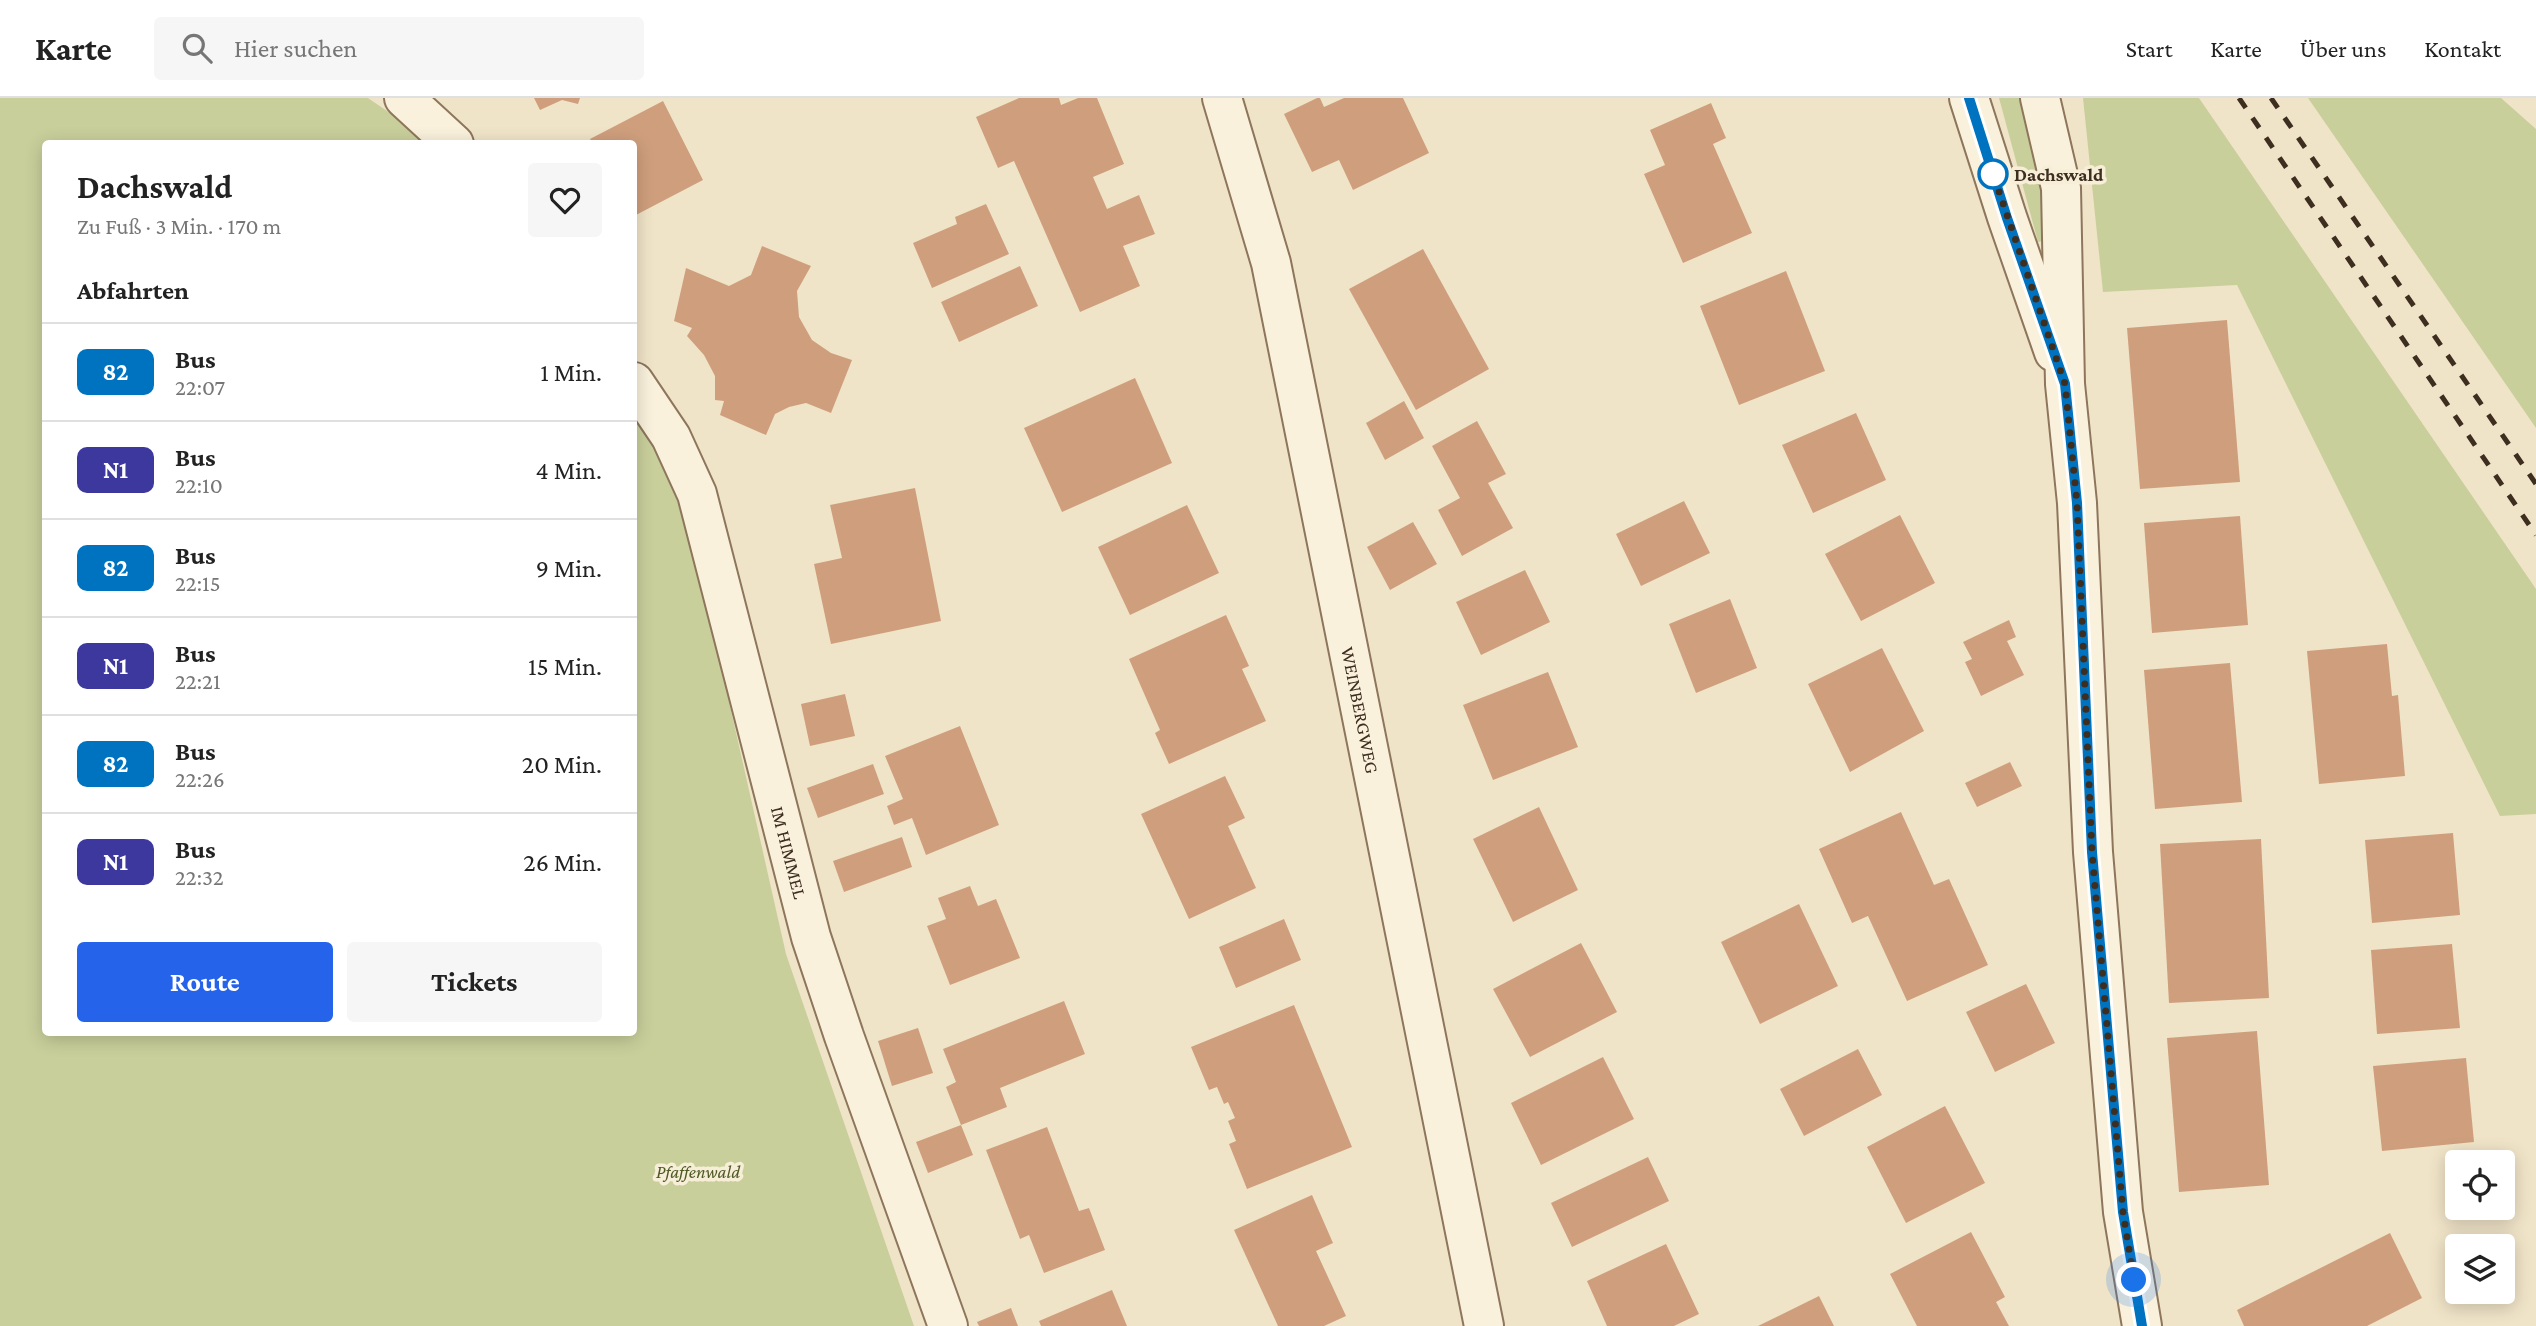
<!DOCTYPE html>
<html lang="de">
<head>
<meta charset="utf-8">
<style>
  :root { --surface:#fff; --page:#f6f6f6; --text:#222; --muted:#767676; --line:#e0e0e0; --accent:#2563eb }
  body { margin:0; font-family:"Crimson Pro",serif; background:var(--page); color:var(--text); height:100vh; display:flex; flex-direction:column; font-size:26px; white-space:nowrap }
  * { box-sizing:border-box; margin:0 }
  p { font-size:23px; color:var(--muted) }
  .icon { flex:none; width:38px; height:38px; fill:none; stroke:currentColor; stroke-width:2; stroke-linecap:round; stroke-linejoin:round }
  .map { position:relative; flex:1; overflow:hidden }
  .details { position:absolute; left:42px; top:42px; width:595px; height:896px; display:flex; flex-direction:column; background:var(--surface); border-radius:7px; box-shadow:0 4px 18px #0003 }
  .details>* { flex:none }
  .badge { padding:0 14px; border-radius:10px; font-size:24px; line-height:46px }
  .controls { position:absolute; left:2445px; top:1052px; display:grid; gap:14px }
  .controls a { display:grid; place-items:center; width:70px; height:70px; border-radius:7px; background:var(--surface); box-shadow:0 4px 18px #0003; font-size:35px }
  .you { position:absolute; width:35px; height:35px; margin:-18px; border:5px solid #fff; border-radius:50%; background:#1a73e8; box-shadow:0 0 0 10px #1a73e833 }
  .map>.badge { position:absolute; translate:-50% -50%; box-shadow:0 0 0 4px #fff }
  h2 { padding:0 35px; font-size:26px; line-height:63px }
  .round { display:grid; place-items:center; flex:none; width:74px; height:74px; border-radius:7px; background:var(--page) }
  .headline { display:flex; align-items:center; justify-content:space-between; height:119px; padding:0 35px }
  h1 { font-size:33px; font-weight:700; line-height:52px }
  .button { display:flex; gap:14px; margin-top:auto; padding:14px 35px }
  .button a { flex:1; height:80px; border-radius:7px; background:var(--accent); color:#fff; font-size:28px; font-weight:700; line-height:80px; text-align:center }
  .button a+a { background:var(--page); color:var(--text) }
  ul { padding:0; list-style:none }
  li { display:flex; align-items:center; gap:21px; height:98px; padding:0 35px; border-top:2px solid var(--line) }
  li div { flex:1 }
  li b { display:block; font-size:26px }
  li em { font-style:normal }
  li .badge { min-width:77px; font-weight:700; text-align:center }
  header { display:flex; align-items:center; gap:42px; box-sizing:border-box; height:98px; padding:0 35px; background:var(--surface); border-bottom:2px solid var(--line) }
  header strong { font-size:33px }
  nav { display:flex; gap:38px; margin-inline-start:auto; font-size:24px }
  .search { width:490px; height:63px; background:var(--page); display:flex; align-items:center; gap:18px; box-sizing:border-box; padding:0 24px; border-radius:7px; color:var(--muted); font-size:26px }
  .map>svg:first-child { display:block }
</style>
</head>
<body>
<header>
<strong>Karte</strong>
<div class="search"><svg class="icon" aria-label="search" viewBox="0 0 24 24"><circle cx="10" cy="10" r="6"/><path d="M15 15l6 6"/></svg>Hier suchen</div>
<nav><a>Start</a><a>Karte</a><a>Über uns</a><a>Kontakt</a></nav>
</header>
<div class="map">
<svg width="2536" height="1228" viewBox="0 0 2536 1228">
  <rect width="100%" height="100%" fill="#f0e4c8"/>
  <!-- green -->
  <g fill="#c9cf9b">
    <polygon points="0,0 368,0 434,45 46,46 46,934 634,934 634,314 677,373 786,856 914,1228 0,1228"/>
    <polygon points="1999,0 2026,0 2050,142 2038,144"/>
    <polygon points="2083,0 2199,0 2536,491 2536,716 2500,718 2237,187 2103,194"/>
    <polygon points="2308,0 2501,0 2536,31 2536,330"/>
  </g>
  <!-- building -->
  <g fill="#cf9f7d">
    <polygon points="534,0 580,0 578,6 562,2 540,12"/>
    <polygon points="1019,0 1059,0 1061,7 1078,0 1097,0 1124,66 1093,79 1107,111 1139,97 1155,136 1123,148 1140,188 1080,214 1014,63 998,70 976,19"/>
    <polygon points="1317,0 1320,0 1324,9 1344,0 1403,0 1429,55 1353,92 1339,62 1312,74 1284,16"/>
    <polygon points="663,3 703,82 634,118 634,46 593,46 590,41"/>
    <polygon points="1711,5 1726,40 1713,46 1752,135 1683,165 1644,76 1665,67 1650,32"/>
    <polygon points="986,106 1009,156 932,190 913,145 957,126 955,119"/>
    <polygon points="762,148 811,168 797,193 799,219 812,242 831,255 852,262 831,315 806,305 789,309 775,316 766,337 720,317 724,303 715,302 715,278 704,257 687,238 692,230 674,223 686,170 729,188 751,177"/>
    <polygon points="1423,151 1489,271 1416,312 1349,191"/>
    <polygon points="1020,168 1038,208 959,244 941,204"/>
    <polygon points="1786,173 1825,273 1739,307 1700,208"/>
    <polygon points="2227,222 2240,384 2140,391 2127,230"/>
    <polygon points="1135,280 1172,365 1062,414 1024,330"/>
    <polygon points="1404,303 1424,340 1385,362 1366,325"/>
    <polygon points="1856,315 1886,382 1813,415 1782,347"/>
    <polygon points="1477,323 1506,376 1488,385 1513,430 1462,458 1438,412 1460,400 1432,348"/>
    <polygon points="915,390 941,523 831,546 814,466 842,460 830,407"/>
    <polygon points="1684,403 1710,455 1641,488 1616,436"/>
    <polygon points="1187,407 1219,475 1130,517 1098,449"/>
    <polygon points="1900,417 1935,485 1861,523 1825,456"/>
    <polygon points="2240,418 2248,527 2152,535 2144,425"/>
    <polygon points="1413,424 1437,466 1390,492 1367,449"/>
    <polygon points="1525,472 1550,524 1481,557 1456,504"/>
    <polygon points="1730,501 1757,570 1696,595 1669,526"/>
    <polygon points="1226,517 1249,568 1242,571 1266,623 1169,666 1155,635 1160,632 1129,561"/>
    <polygon points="2009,522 2016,539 2007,543 2024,577 1981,598 1965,564 1972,561 1963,544"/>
    <polygon points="2387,546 2392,598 2398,597 2405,678 2319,686 2307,553"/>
    <polygon points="1882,550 1924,633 1850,674 1808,586"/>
    <polygon points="2230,565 2242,704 2155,711 2144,572"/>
    <polygon points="1548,574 1578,649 1493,682 1463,607"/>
    <polygon points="845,596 855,638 810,648 801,606"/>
    <polygon points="960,628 999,727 926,757 912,720 894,727 887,708 903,701 885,658"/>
    <polygon points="2010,664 2022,688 1977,709 1965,685"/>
    <polygon points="873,666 884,696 818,720 807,690"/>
    <polygon points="1225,678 1245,720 1228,728 1256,790 1189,821 1141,716"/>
    <polygon points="1539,709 1578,792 1513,824 1473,741"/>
    <polygon points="1901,714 1934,787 1949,781 1988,867 1907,903 1868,818 1852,825 1819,751"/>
    <polygon points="2453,735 2460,817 2372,825 2365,742"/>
    <polygon points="902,739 912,769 844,794 833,763"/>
    <polygon points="2261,741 2269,900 2169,905 2160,746"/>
    <polygon points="970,788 978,808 996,801 1020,860 950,887 927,828 946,821 938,800"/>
    <polygon points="1799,806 1838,888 1760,926 1721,844"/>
    <polygon points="1284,821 1301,862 1236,890 1219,849"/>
    <polygon points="1581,845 1617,914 1530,959 1493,891"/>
    <polygon points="2452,846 2460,930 2377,936 2371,852"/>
    <polygon points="2026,886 2055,945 1995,974 1966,914"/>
    <polygon points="1064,903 1085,956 1000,990 1007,1009 961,1027 946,989 956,984 943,951"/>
    <polygon points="1294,907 1352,1049 1247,1091 1229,1046 1236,1043 1228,1023 1235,1020 1228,1004 1224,1006 1217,989 1209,992 1191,949"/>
    <polygon points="918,930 933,975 892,988 878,943"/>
    <polygon points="2257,933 2269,1087 2179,1094 2167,940"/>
    <polygon points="1858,951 1882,997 1804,1038 1780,991"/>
    <polygon points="1603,959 1634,1021 1541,1067 1511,1005"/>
    <polygon points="2466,960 2474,1044 2382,1053 2373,968"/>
    <polygon points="1945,1008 1985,1085 1906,1125 1867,1049"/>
    <polygon points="961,1027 973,1057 928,1075 916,1044"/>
    <polygon points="1047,1029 1079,1113 1089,1110 1105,1152 1044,1175 1029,1137 1020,1141 986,1052"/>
    <polygon points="1648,1059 1669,1103 1572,1149 1551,1105"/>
    <polygon points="1312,1097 1333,1145 1316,1153 1346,1218 1324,1228 1278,1228 1234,1132"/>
    <polygon points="1971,1134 2005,1199 1996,1204 2009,1228 1917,1228 1890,1176"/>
    <polygon points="2390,1135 2422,1200 2367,1228 2244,1228 2237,1212"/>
    <polygon points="1666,1146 1699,1216 1674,1228 1607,1228 1587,1183"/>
    <polygon points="1112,1192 1127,1228 1041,1228 1039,1223"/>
    <polygon points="1819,1198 1834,1228 1758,1228"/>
    <polygon points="1011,1210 1018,1228 979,1228 977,1224"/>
  </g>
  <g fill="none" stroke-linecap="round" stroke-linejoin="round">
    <!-- minor casing -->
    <g stroke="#8d765c" stroke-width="42">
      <g id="minor">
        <polyline points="404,0 454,46"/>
        <path id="s1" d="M1222 0 1271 165 1484 1228"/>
        <polyline points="1969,0 2007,119 2054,254"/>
        <polyline points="2040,0 2061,90 2065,286 2077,405 2093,754 2123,1114 2142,1228"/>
        <path id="s2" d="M634 284 671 339 697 396 811 839 844 938 948 1228"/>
      </g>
    </g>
    <!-- minor -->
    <use href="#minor" stroke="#faf1dc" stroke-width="38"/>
    <!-- rail -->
    <g stroke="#3d2e20" stroke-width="5" stroke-dasharray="12 12" stroke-linecap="butt">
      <polyline points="2239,0 2536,437"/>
      <polyline points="2271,0 2536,386"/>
    </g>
  </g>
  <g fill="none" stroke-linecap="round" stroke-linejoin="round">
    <!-- line casing -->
    <g stroke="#fff" stroke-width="16">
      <polyline id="line" points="1969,0 2007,120 2065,286 2077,405 2092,754 2123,1114 2142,1228"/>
    </g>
    <!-- line -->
    <use href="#line" stroke="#0073c0" stroke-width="10"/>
    <!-- walk -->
    <polyline stroke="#3d2e20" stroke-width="7" stroke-dasharray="0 12.6" points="1993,76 1992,73 2065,286 2077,405 2092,754 2123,1114 2134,1182"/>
  </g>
  <!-- markers -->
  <circle fill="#fff" stroke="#0073c0" stroke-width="3.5" cx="1993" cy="76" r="14"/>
  <g text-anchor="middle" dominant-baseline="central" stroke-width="7" stroke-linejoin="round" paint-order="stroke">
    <!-- stop labels -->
    <g font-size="19" font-weight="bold" fill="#3d2e20" stroke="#f7eed8" text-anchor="start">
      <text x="2014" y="76">Dachswald</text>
    </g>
    <!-- street labels -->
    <g font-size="19" fill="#3d2e20" stroke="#f7eed8">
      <text stroke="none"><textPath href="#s1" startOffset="628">WEINBERGWEG</textPath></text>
      <text stroke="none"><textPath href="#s2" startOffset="499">IM HIMMEL</textPath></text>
    </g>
    <!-- park labels -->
    <g font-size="19" font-style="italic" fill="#4d5a26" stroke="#f7eed8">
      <text x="698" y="1073">Pfaffenwald</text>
    </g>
  </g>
</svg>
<div class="controls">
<a><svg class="icon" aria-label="locate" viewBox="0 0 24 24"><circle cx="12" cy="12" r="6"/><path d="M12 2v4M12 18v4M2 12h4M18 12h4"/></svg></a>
<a><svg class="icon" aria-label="layers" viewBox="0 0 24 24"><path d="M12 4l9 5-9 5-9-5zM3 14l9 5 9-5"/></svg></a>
</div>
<div class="you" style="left:2134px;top:1182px"></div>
<section class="details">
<div class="headline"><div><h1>Dachswald</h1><p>Zu Fuß · 3 Min. · 170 m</p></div><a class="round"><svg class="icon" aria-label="heart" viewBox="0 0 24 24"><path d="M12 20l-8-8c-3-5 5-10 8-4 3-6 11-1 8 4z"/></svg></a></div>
<h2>Abfahrten</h2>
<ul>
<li><span class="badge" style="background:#0073c0;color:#fff">82</span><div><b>Bus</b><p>22:07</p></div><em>1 Min.</em></li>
<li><span class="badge" style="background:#3c389e;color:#fff">N1</span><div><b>Bus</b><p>22:10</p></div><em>4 Min.</em></li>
<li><span class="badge" style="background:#0073c0;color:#fff">82</span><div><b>Bus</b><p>22:15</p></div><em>9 Min.</em></li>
<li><span class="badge" style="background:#3c389e;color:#fff">N1</span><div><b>Bus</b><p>22:21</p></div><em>15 Min.</em></li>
<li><span class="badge" style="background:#0073c0;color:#fff">82</span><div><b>Bus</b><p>22:26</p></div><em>20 Min.</em></li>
<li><span class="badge" style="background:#3c389e;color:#fff">N1</span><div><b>Bus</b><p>22:32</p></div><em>26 Min.</em></li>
</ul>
<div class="button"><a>Route</a><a>Tickets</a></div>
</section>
</div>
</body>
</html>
